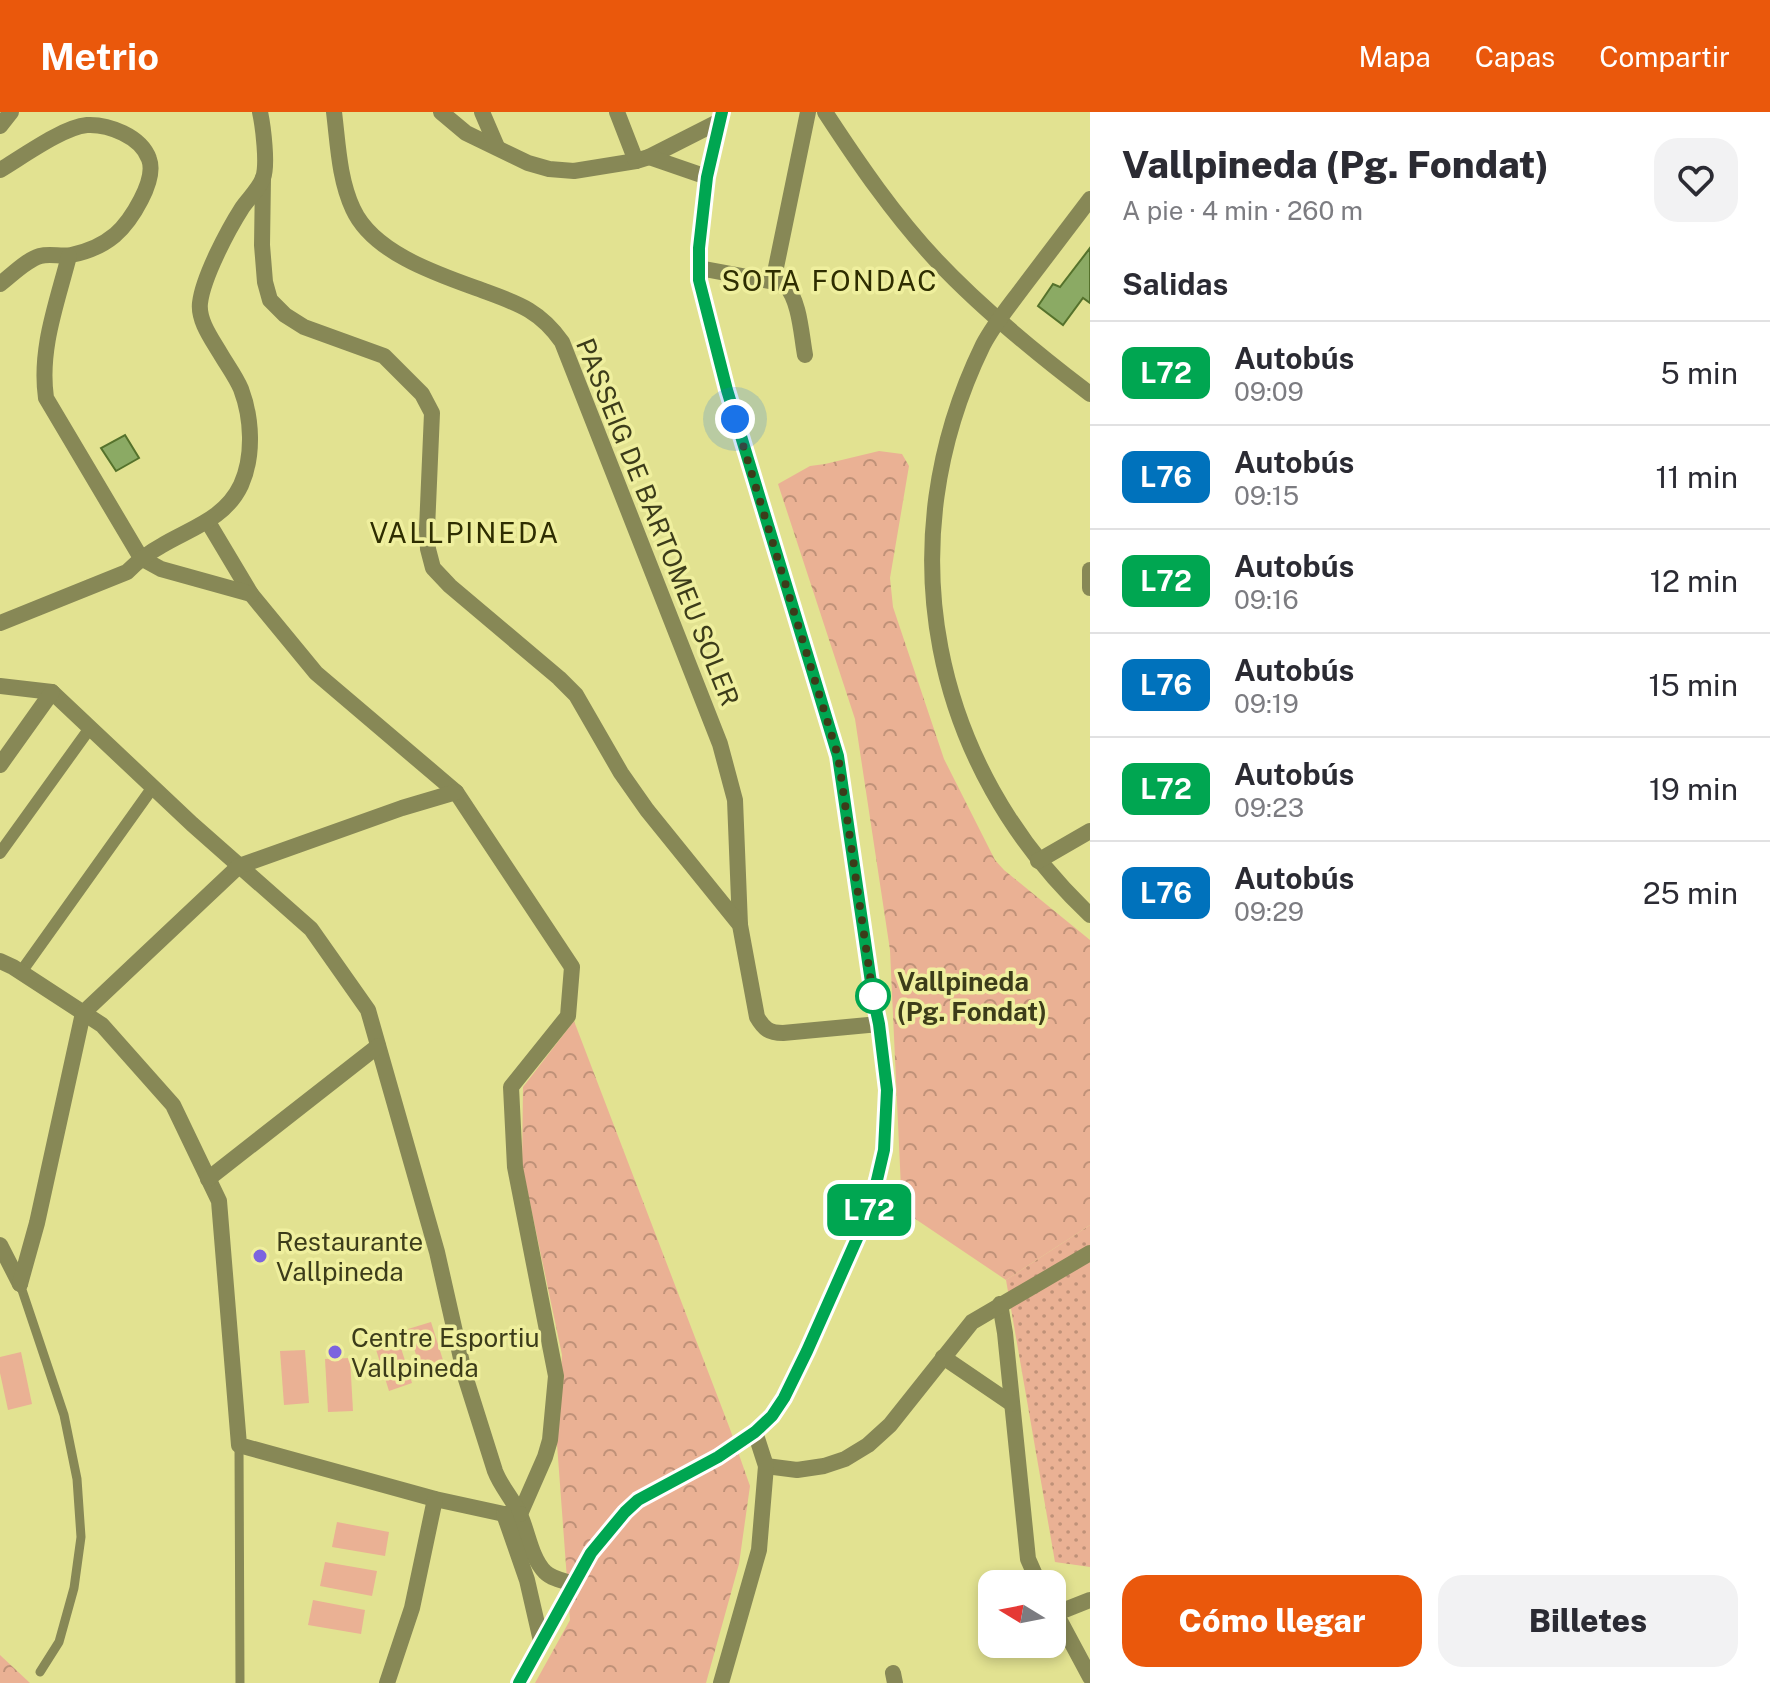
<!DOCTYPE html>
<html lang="es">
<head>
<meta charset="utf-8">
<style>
  :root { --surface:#fff; --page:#f2f2f3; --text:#2b2b33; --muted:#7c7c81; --line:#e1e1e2; --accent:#ea580c }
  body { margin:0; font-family:"Public Sans",sans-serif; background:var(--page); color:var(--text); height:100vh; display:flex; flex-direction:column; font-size:30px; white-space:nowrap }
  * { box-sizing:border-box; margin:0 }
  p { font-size:26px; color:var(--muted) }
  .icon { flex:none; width:44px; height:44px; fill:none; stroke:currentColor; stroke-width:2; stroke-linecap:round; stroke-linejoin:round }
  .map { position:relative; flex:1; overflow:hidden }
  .drawer { display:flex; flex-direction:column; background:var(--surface); width:680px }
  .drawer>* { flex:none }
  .badge { padding:0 16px; border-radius:12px; font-size:28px; line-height:52px }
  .needle { width:52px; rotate:280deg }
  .tools { position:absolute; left:978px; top:1458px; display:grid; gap:16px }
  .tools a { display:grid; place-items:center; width:88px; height:88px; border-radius:16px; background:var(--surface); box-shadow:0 4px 12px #0003; font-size:40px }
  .you { position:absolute; width:40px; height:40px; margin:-20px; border:6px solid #fff; border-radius:50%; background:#1a73e8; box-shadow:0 0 0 12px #1a73e833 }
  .map>.badge { position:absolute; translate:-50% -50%; box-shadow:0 0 0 4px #fff }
  h2 { padding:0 32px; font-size:30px; line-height:72px }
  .round { display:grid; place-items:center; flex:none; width:84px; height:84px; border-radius:24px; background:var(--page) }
  .head { display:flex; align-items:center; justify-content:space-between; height:136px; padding:0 32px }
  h1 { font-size:38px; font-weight:800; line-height:60px }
  .cta { display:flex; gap:16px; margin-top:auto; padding:16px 32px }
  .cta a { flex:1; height:92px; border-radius:24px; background:var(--accent); color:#fff; font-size:32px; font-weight:800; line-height:92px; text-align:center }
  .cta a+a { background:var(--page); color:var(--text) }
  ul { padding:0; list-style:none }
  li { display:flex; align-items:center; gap:24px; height:104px; padding:0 32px; border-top:2px solid var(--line) }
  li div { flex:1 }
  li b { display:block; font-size:30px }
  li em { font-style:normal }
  li .badge { min-width:88px; font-weight:700; text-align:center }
  header { display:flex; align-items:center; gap:48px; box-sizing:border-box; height:112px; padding:0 40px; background:var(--accent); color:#fff }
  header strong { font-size:38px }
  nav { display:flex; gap:44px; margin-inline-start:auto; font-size:28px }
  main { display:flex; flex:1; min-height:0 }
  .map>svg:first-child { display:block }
</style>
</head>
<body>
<header>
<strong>Metrio</strong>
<nav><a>Mapa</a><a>Capas</a><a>Compartir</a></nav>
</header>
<main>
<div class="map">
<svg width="1090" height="1571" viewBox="0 0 1090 1571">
  <defs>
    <pattern id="green-dots" width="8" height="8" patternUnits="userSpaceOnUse" patternTransform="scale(2)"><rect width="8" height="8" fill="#eab194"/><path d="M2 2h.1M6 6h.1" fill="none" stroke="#bf9178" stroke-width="1.8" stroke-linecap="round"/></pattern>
    <pattern id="forest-crowns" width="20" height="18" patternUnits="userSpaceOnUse" patternTransform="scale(2)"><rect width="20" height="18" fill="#eab194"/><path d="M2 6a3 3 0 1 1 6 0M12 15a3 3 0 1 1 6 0" fill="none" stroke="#bf9178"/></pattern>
  </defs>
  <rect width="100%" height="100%" fill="#e2e291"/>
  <!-- green -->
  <polygon fill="url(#green-dots)" points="1090,1113 1090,1455 1055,1450 1006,1168"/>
  <!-- forest -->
  <g fill="url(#forest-crowns)">
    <polygon points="879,339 902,342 909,354 890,466 893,495 944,647 995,748 1004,758 1090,828 1090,1113 1006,1168 902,1098 890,838 855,607 778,372 810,354 825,352"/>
    <polygon points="574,909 730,1317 750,1374 739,1452 706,1571 535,1571 570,1508 557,1332 562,1243 522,1053 523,975"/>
    <polygon points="0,1543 30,1571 0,1571"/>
  </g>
  <!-- pitch -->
  <g fill="#eab194">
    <polygon points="431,1210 447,1261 424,1268 408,1217"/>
    <polygon points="396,1220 412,1271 389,1279 373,1228"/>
    <polygon points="305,1238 309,1291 284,1293 280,1239"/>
    <polygon points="21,1240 32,1292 8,1298 0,1261 0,1245"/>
    <polygon points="350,1246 353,1299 328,1300 325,1247"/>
    <polygon points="337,1410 389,1420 385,1444 332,1435"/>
    <polygon points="325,1450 377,1459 372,1484 320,1474"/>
    <polygon points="313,1488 365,1498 361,1522 308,1513"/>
  </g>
  <!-- building -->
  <g fill="#8baa64" stroke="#55722c" stroke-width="2">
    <polygon points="1090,136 1090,191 1083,186 1063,213 1038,194 1053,172 1060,175"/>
    <polygon points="125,323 139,346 116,359 101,336"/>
  </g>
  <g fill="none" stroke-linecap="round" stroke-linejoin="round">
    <!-- service -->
    <g stroke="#878856" stroke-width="9">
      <polyline points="20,1172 64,1303 77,1367 81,1425 74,1476 59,1530 40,1560"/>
      <polyline points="239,1333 240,1571"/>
    </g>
    <!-- pedestrian -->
    <g stroke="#878856" stroke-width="12">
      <polyline points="0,741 90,616"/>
      <polyline points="21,860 153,675"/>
    </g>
    <!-- minor -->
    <g stroke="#878856" stroke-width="16">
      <path d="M334 0C338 32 339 67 353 97 374 143 443 164 487 180 520 192 541 200 562 230L720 632 735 688 740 813"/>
      <polyline points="441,0 466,21 528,51 549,57 574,59 636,49 649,45 718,10"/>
      <polyline points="482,0 497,35"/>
      <polyline points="617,0 636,49"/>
      <path d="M825 0C859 52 894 103 936 148 983 198 1036 241 1090 282"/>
      <polyline points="0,14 11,0"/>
      <polyline points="649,45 707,65"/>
      <path d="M0 58C22 45 63 15 87 13 108 12 141 24 149 47 157 68 131 109 115 123 103 133 87 140 71 143 61 145 50 141 40 144 26 148 12 163 0 172"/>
      <path d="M263 66 262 133 265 170 270 188 285 203 304 215 384 244 422 282 432 301 427 417 428 437 433 456 450 474 559 566 576 583 621 661 647 698 740 813 757 905C764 917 769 921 783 921L879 912"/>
      <path d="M1090 87C1068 116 1046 145 1024 174 1010 193 994 212 983 233 886 432 931 653 1090 803"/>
      <path d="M69 144C57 191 39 237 46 286L141 446"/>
      <path d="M699 156 785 172C800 190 801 221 805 243"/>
      <polyline points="773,170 808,0"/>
      <polyline points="208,410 251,482 316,561 456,680 572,855 568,904 511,975 515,1055 556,1264 550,1328 545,1345 520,1402"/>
      <polyline points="141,446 161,457 251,482"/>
      <polyline points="1090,458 1090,476"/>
      <path d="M0 511 127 460C138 449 148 441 161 434 191 416 225 407 241 373 254 344 252 306 241 277 236 265 227 253 220 241 211 226 198 208 200 191 203 165 228 118 242 96 248 87 259 77 263 66 268 53 263 14 260 0"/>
      <path d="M0 574 52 580 192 712 311 817 368 898 437 1140 465 1264 495 1359C501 1375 513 1387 520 1403 528 1420 531 1446 545 1460 552 1467 564 1469 574 1472"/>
      <polyline points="0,653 52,580"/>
      <polyline points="1038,749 1090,719"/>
      <polyline points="0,849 13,855 102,913 173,993 219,1089 239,1333 435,1387 504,1402 520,1402"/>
      <polyline points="208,1067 378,934"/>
      <polyline points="0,1133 20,1172"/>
      <polyline points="20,1172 37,1111 83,901 239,754 402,696 456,680"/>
      <polyline points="1000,1192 1005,1221 1028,1447 1039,1472"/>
      <polyline points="943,1245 1012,1292"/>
      <polyline points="766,1354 797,1358 824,1354 845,1347 868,1333 890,1313 972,1210 1090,1141"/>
      <polyline points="504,1402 527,1468 541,1529"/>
      <polyline points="1052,1494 1090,1565"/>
      <polyline points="1057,1501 1090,1488"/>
      <polyline points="893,1561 895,1571"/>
      <polyline points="387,1571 412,1496 435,1387"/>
      <polyline points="721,1571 759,1438 766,1354 755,1320"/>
    </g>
    <!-- tertiary -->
    <polyline stroke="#878856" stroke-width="16" points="519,1571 591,1441 625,1400 638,1388 718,1345 755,1320 772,1304 784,1286 807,1239 867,1104 877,1068 884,1038 887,978 879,912 873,884 838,644 727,278 699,168 699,136 707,65 722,0"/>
  </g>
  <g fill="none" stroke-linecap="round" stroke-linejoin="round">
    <!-- line casing -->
    <g stroke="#fff" stroke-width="18">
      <polyline id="line" points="519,1571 591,1441 625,1400 638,1388 718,1345 755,1320 772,1304 784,1286 807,1239 867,1104 877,1068 884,1038 887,978 879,912 873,884 838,644 727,278 699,168 699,136 707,65 722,0"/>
    </g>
    <!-- line -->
    <use href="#line" stroke="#00a651" stroke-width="12"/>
    <!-- walk -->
    <polyline stroke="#3c3c1a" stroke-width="8" stroke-dasharray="0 14.4" points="735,307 838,644 873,884"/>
  </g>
  <!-- markers -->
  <circle fill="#fff" stroke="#00a651" stroke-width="4" cx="873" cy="884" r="16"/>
  <g fill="#7c64df" stroke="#efef9e" stroke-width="3">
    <circle cx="260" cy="1144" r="8"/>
    <circle cx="335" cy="1240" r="8"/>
  </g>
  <g text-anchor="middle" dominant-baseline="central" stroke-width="7" stroke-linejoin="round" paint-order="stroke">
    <!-- street labels -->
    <g font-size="26" fill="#3c3c1a" stroke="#efef9e">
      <text transform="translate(658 410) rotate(68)">PASSEIG DE BARTOMEU SOLER</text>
    </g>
    <!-- stop labels -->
    <g font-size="26" font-weight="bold" fill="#3c3c1a" stroke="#efef9e" text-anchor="start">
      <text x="897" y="869">Vallpineda<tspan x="897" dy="30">(Pg. Fondat)</tspan></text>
    </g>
    <!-- poi labels -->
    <g font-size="26" fill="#3c3c1a" stroke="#efef9e" text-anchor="start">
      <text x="276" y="1129">Restaurante<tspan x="276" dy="30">Vallpineda</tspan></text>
      <text x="351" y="1225">Centre Esportiu<tspan x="351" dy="30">Vallpineda</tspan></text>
    </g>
    <!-- neighbourhood labels -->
    <g font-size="28" letter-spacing="2" fill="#2e2d01" stroke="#efef9e">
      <text x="830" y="168">SOTA FONDAC</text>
      <text x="465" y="420">VALLPINEDA</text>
    </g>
  </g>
</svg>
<div class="tools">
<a><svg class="needle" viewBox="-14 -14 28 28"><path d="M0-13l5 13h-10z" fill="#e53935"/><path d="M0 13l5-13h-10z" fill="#7c7c81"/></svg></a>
</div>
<div class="you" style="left:735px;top:307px"></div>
<b class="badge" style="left:869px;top:1098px;background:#00a651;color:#fff">L72</b>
</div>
<section class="drawer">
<div class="head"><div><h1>Vallpineda (Pg. Fondat)</h1><p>A pie · 4 min · 260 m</p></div><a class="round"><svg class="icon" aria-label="heart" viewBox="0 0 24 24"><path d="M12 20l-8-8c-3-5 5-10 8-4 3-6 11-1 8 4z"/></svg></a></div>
<h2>Salidas</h2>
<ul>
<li><span class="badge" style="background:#00a651;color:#fff">L72</span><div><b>Autobús</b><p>09:09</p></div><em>5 min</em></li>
<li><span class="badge" style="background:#0072bc;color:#fff">L76</span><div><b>Autobús</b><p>09:15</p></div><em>11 min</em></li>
<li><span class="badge" style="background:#00a651;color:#fff">L72</span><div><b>Autobús</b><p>09:16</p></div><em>12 min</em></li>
<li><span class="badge" style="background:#0072bc;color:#fff">L76</span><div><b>Autobús</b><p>09:19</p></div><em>15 min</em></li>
<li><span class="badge" style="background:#00a651;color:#fff">L72</span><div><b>Autobús</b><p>09:23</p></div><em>19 min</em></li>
<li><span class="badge" style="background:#0072bc;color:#fff">L76</span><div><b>Autobús</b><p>09:29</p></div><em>25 min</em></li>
</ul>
<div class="cta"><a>Cómo llegar</a><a>Billetes</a></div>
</section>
</main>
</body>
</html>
